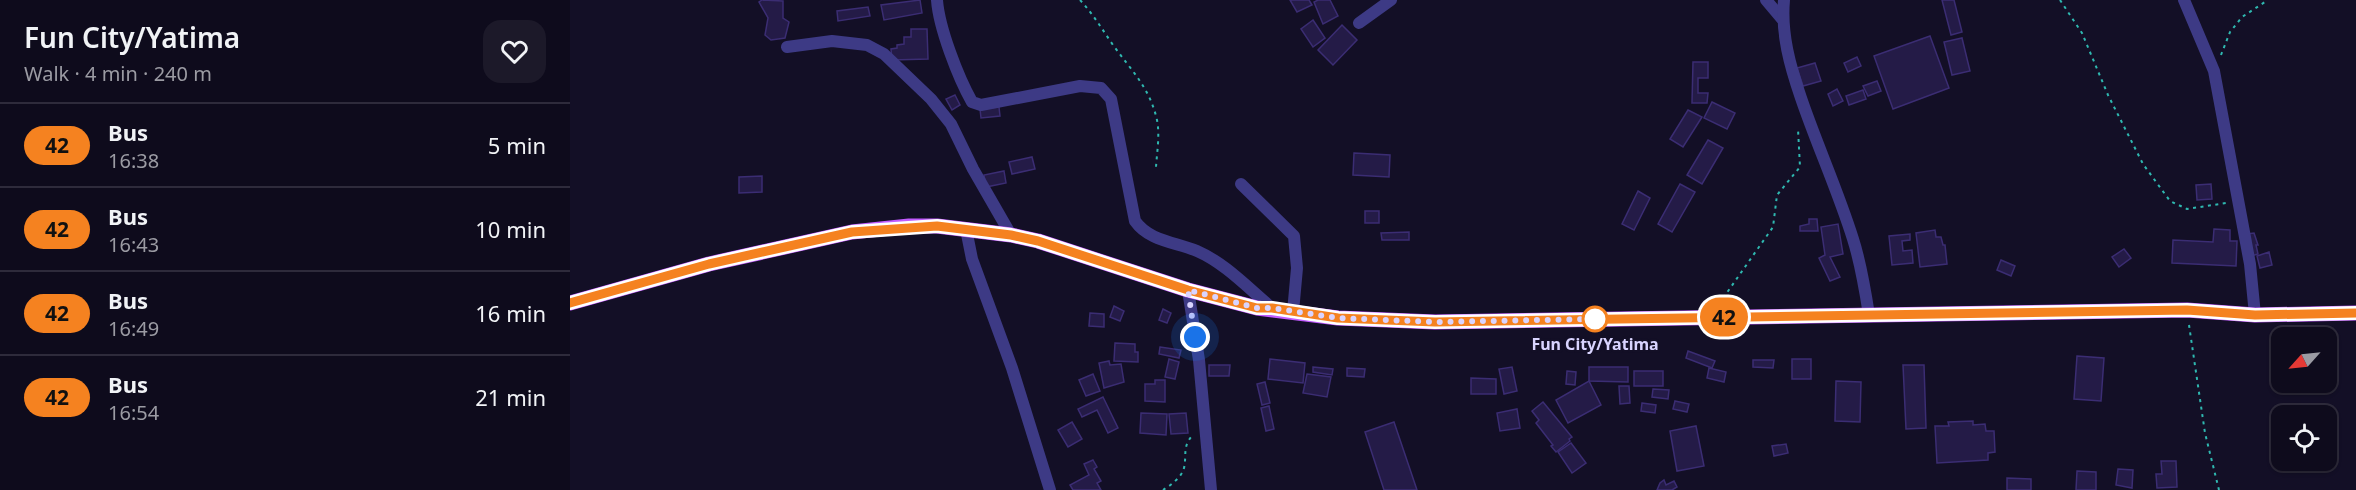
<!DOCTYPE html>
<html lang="en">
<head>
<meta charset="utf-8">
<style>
  :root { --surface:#0e0b1c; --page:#1c1929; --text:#f1f3f6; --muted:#9b9ba3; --line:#2e2b3b }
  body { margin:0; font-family:"Noto Sans",sans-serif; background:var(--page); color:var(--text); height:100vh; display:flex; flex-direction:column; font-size:22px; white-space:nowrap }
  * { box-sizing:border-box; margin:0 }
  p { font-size:20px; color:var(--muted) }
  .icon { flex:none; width:33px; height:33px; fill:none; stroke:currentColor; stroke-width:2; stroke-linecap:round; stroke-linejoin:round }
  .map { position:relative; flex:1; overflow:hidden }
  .details { display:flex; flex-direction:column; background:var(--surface); width:570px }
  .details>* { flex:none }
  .badge { padding:0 12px; border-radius:20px; font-size:21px; line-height:39px }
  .needle { width:39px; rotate:243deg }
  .fabs { position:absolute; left:1701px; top:327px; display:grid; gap:12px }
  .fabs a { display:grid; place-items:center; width:66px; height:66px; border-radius:12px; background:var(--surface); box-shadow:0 2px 4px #0004,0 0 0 2px var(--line); font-size:30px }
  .you { position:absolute; width:30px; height:30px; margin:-15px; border:4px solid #fff; border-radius:50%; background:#1a73e8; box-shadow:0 0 0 9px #1a73e833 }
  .map>.badge { position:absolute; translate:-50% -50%; box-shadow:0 0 0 3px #fff }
  .round { display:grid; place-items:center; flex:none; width:63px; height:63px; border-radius:18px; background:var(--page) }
  .head { display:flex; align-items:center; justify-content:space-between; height:102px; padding:0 24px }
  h1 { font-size:28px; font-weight:600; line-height:45px }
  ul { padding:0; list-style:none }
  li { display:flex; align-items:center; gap:18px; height:84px; padding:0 24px; border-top:2px solid var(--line) }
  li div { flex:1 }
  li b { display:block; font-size:22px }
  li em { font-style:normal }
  li .badge { min-width:66px; font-weight:700; text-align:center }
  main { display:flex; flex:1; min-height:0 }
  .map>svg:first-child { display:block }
</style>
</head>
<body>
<main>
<section class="details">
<div class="head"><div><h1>Fun City/Yatima</h1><p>Walk · 4 min · 240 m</p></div><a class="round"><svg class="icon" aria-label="heart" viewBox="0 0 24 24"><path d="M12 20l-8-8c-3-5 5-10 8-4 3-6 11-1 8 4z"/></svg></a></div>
<ul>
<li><span class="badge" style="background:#f58220;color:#111">42</span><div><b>Bus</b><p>16:38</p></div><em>5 min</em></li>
<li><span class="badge" style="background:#f58220;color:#111">42</span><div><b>Bus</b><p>16:43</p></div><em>10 min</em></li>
<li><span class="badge" style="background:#f58220;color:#111">42</span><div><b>Bus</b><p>16:49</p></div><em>16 min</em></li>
<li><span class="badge" style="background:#f58220;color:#111">42</span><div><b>Bus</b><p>16:54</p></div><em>21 min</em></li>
</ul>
</section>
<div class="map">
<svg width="1786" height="490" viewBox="0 0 1786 490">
  <rect width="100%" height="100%" fill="#130f26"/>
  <!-- building -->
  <g fill="#241b47" stroke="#3b2d73" stroke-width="1.5">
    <polygon points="192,0 213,1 213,18 219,22 215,38 201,40 195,35 198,18 189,2"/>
    <polygon points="350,0 352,13 314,20 311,5"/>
    <polygon points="720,0 739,0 742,5 727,12"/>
    <polygon points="748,0 760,0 768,16 753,24 744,2"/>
    <polygon points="1372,0 1384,0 1392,32 1381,35"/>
    <polygon points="298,7 300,16 268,21 267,11"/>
    <polygon points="743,20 755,38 743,47 731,29"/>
    <polygon points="772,25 787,40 763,65 748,50"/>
    <polygon points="341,29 357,29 358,59 322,60 321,49 327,48 327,45 334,44 334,37 341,37"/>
    <polygon points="1360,36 1379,88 1323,109 1304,56"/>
    <polygon points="1392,38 1400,71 1382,75 1374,42"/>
    <polygon points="1287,57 1291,66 1278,72 1274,63"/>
    <polygon points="1123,62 1138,62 1138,78 1128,78 1128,93 1138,93 1137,103 1122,103"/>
    <polygon points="1245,63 1251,81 1233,86 1227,68"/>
    <polygon points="1307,81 1311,91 1298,96 1293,86"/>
    <polygon points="1267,89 1273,101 1263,106 1258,94"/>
    <polygon points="1293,90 1296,99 1279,105 1276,96"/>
    <polygon points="385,95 390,105 382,110 376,99"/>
    <polygon points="1142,102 1165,113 1157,129 1134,118"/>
    <polygon points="429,107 430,116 411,118 410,109"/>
    <polygon points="1118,110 1132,117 1113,147 1100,139"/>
    <polygon points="1138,140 1153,148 1132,184 1117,175"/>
    <polygon points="784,153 820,155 819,177 783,175"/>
    <polygon points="462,157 465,169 442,174 439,162"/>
    <polygon points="434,171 436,183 416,187 414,175"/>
    <polygon points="192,176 192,192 169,193 169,177"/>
    <polygon points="1110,184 1125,192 1102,232 1088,224"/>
    <polygon points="1641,184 1642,199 1627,200 1626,185"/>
    <polygon points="1068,191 1080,198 1064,230 1052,224"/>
    <rect x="795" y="211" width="14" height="12"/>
    <polygon points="1239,219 1247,219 1248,231 1230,231 1230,226 1239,224"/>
    <polygon points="1268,224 1273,254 1260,257 1270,277 1260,281 1249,258 1255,255 1251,227"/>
    <polygon points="1644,229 1660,230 1660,241 1667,241 1666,266 1602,263 1603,240 1643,242"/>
    <polygon points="1365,230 1366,237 1371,237 1373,245 1375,245 1377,264 1350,267 1346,233"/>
    <polygon points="839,232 839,240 812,240 811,233"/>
    <polygon points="1684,233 1688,245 1686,245 1688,254 1681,256 1677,234"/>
    <polygon points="1340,234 1340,240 1332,241 1333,251 1342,250 1343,263 1322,265 1319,236"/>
    <polygon points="1554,249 1561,258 1549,267 1542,257"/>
    <polygon points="1699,252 1702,265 1690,268 1687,256"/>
    <polygon points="1431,260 1445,266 1441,276 1427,270"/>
    <polygon points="544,306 554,311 550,321 540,317"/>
    <polygon points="593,309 601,313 597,323 589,320"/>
    <polygon points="520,313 534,314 534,327 519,326"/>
    <polygon points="545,343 565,344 565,352 568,352 568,362 544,361"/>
    <polygon points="590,347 611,350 609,358 589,354"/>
    <polygon points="1118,351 1145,361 1142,368 1116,358"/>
    <polygon points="1507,356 1534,358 1531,401 1504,399"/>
    <polygon points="599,359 609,362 605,379 595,377"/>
    <polygon points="700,359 735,363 733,383 698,379"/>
    <rect x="1222" y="359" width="19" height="20"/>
    <polygon points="1183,360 1204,360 1203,368 1183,367"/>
    <polygon points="539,361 540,365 551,364 554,382 534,388 529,363"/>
    <polygon points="639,365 660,365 659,376 639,376"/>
    <polygon points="1333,365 1354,365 1356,428 1336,429"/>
    <polygon points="743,367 763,369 762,375 743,372"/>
    <polygon points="942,367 947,391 934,394 929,369"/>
    <polygon points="1019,367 1058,367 1058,382 1019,381"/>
    <polygon points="777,368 795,369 794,377 777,376"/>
    <polygon points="1139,368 1156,372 1154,382 1137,378"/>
    <polygon points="997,371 1006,372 1005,385 996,384"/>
    <rect x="1064" y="371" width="29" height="15"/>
    <polygon points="523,374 530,391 516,396 509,380"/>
    <polygon points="737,374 761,377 757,397 733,393"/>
    <polygon points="901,378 926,379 926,394 901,394"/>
    <polygon points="585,380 595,380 595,402 575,401 575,384 585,384"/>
    <polygon points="1019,381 1031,405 998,423 986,400"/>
    <polygon points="1266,381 1291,382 1290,422 1265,421"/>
    <polygon points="695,382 700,403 692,405 687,384"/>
    <polygon points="1049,386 1059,386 1060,403 1050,404"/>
    <polygon points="1083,389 1099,390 1098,399 1082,397"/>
    <polygon points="533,397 548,428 538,433 527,410 512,417 508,409"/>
    <polygon points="1105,401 1119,404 1117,412 1103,409"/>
    <polygon points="973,402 1002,437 999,439 1000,441 986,452 981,446 983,445 966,423 969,420 962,411"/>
    <polygon points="1072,403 1086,405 1085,413 1071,411"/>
    <polygon points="699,406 704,429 696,431 691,408"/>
    <polygon points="947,409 950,428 930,431 927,413"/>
    <polygon points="571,413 597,414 596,435 570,433"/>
    <polygon points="616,413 618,433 601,434 599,414"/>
    <polygon points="1403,421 1403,425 1415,424 1416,431 1424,431 1425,452 1418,453 1418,460 1367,463 1365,426 1379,426 1378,422"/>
    <polygon points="502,422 512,439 498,447 488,430"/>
    <polygon points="824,422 847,490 814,490 795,432"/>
    <polygon points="1126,426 1134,466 1107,471 1100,431"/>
    <polygon points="1001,443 1016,463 1002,473 988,452"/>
    <polygon points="1216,444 1218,453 1204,456 1202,446"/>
    <polygon points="523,460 527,467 524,469 531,481 527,483 531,490 503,490 500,485 519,475 514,464"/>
    <polygon points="1591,461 1606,461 1607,487 1587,488 1586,474 1592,474"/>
    <polygon points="1548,469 1563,470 1562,488 1546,485"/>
    <polygon points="1507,471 1526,472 1526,490 1506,490"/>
    <polygon points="1437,478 1461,479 1461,490 1437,490"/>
    <polygon points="1094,480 1096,485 1104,481 1107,487 1102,490 1087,490 1090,483"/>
  </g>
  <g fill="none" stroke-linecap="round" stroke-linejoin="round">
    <!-- path -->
    <g stroke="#2fb8b0" stroke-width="2" stroke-dasharray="3 4.5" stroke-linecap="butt">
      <path d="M510 0C523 14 532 29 543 45 561 70 580 88 587 120 590 135 587 152 586 167"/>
      <polyline points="1490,0 1512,33 1538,95 1573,164 1600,201 1617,209 1656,203"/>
      <polyline points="1651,55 1660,32 1672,17 1698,0"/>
      <polyline points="1149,304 1203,227 1207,195 1230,167 1228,129"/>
      <polyline points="1619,325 1635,433 1649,490"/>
      <path d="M593 490C601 485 612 477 614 468 617 455 612 446 623 435"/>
    </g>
    <!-- minor -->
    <g stroke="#3d3a85" stroke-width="12">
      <path d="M367 0C369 28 388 77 402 102L411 105 510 86 531 88 541 99 565 221C579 241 605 242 627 251 655 263 679 289 702 308"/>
      <polyline points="1196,0 1212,19"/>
      <path d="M1214 0C1211 34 1220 66 1231 98 1247 145 1268 191 1283 239 1291 264 1295 289 1299 315"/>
      <polyline points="1614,0 1644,71 1680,264 1685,315"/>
      <polyline points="789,23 821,0"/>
      <polyline points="217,47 262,41 297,45 314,54 361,99 381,124 403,169 441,235"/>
      <polyline points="671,184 724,236 727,268 723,312"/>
      <polyline points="396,229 402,259 442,368 480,490"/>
      <polyline points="618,290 629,360 641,490"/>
    </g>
    <!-- major -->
    <polyline stroke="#c25bff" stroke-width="15" points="0,303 139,264 282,232 339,226 367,226 441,235 468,241 618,290 687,308 768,318 865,322 1617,310 1685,315 1786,313"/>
  </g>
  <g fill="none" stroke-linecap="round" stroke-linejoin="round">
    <!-- line casing -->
    <g stroke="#fff" stroke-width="14">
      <polyline id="line" points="0,303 139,264 282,232 367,226 441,235 468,241 618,290 687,308 702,308 768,318 865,322 1617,310 1685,315 1786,313"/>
    </g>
    <!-- line -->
    <use href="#line" stroke="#f58220" stroke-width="9"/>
    <!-- walk -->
    <polyline stroke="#d9d4ff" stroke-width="6" stroke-dasharray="0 10.8" points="625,337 618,290 687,308 702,308 768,318 865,322 1025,319"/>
  </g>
  <!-- markers -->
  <circle fill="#fff" stroke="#f58220" stroke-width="3" cx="1025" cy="319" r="12"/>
  <g text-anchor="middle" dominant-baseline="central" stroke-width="5" stroke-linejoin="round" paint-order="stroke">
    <!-- stop labels -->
    <g font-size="16" font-weight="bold" fill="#d9d4ff" stroke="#130f26">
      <text x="1025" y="344">Fun City/Yatima</text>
    </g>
  </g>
</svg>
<div class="fabs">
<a><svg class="needle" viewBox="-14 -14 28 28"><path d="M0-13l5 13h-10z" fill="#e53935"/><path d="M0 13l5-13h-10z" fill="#9b9ba3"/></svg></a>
<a><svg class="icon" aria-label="locate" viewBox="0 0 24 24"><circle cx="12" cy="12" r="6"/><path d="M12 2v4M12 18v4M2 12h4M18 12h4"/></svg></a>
</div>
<div class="you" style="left:625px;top:337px"></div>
<b class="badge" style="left:1154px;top:317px;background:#f58220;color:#111">42</b>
</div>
</main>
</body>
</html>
